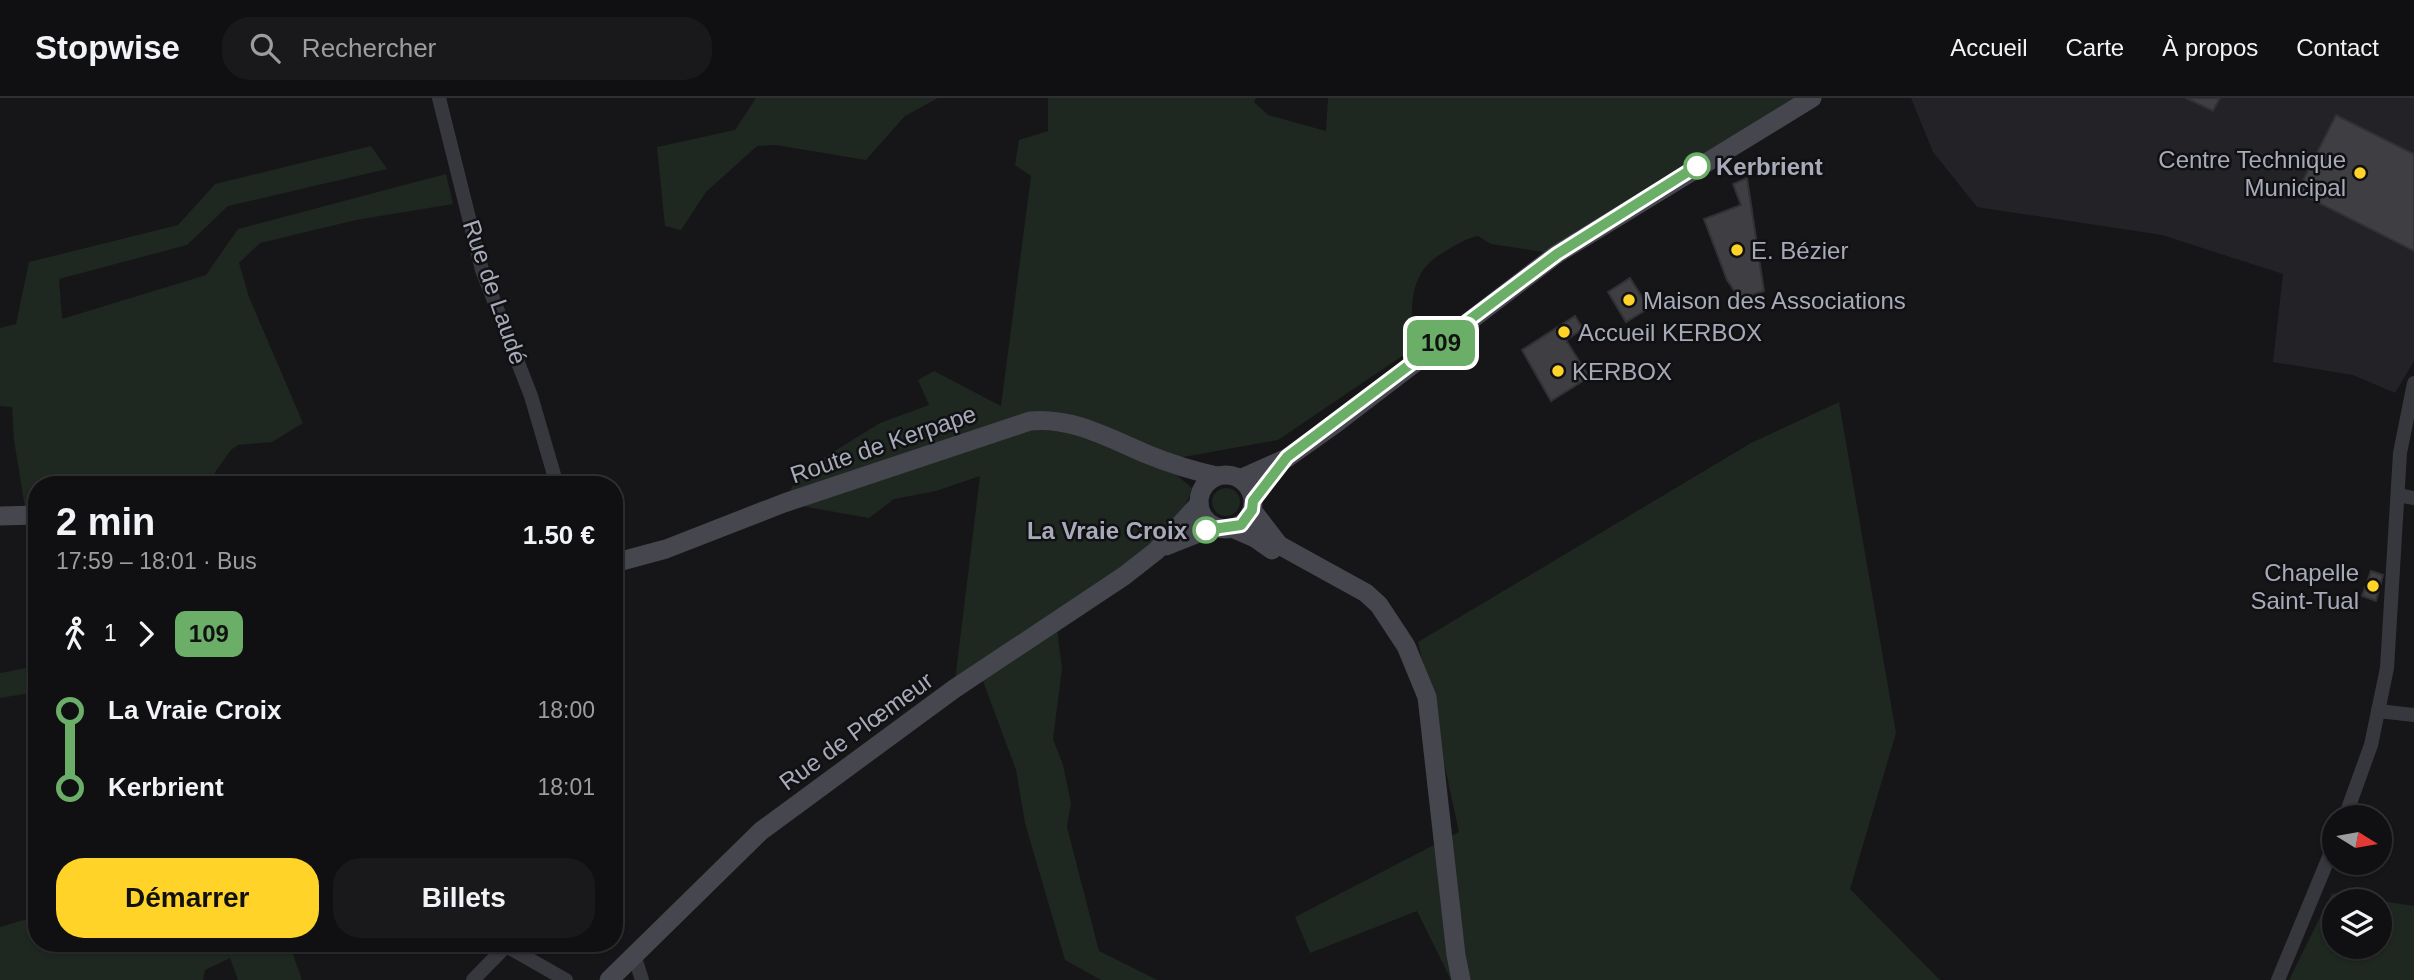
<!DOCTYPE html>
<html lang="fr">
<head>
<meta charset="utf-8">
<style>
  :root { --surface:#101012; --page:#19191b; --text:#f1f3f6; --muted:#9c9d9f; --line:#303032; --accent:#ffd328 }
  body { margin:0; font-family:Helvetica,sans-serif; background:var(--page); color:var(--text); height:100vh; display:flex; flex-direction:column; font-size:26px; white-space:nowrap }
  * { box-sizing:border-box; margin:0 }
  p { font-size:23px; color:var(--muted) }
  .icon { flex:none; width:38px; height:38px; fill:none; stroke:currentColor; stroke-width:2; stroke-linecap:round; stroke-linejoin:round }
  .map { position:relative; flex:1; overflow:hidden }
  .details { position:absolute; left:28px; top:378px; width:595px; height:476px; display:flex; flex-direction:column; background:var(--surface); border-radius:28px; box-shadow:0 2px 5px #0004,0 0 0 2px var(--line) }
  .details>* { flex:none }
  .badge { padding:0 14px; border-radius:10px; font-size:24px; line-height:46px }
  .needle { width:46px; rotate:101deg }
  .tools { position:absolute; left:2322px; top:707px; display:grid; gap:14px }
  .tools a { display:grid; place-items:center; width:70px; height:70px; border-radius:50%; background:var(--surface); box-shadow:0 2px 5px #0004,0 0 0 2px var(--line); font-size:35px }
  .map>.badge { position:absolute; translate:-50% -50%; box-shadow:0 0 0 4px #fff }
  .legs { display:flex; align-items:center; gap:10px; height:77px; padding:0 28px; font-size:23px }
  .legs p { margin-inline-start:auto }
  .head { display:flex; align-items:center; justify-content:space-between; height:119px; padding:0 28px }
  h1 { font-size:38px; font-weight:800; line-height:52px }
  .primary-button { display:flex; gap:14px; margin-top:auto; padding:14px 28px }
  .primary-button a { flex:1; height:80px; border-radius:28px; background:var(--accent); color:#111; font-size:28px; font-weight:800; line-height:80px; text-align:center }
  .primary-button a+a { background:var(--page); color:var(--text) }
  ul { padding:0 28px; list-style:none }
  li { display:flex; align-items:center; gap:24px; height:77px; font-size:26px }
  li i { display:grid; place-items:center; width:10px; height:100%; margin:0 9px; background:currentColor }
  li i::after { content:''; width:18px; height:18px; margin:-9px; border:5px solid; border-radius:50%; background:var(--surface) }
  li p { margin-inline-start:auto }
  li:first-child i { background:linear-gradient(#0000 50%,currentColor 0) }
  li:last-child i { background:linear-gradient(currentColor 50%,#0000 0) }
  header { display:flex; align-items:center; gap:42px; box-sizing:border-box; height:98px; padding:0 35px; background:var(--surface); border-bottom:2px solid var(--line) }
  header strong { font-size:33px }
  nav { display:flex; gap:38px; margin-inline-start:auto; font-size:24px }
  .search { width:490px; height:63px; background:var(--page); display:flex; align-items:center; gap:18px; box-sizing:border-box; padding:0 24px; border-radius:28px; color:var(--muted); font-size:26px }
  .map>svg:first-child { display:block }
</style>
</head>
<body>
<header>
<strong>Stopwise</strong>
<div class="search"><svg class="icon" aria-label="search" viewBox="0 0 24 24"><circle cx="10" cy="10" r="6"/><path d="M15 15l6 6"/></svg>Rechercher</div>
<nav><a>Accueil</a><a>Carte</a><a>À propos</a><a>Contact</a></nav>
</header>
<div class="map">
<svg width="2414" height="882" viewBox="0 0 2414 882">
  <rect width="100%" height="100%" fill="#161618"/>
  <!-- built -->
  <polygon fill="#232226" points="1911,0 2414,0 2414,263 2395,295 2353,277 2273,264 2283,176 2162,137 1977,109 1933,54"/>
  <!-- green -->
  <g fill="#1e2720" fill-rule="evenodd">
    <polygon points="756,0 938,0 905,18 866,62 776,47 757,48 706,94 681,132 665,128 657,49 735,32"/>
    <path d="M1048 0H1256L1254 4 1268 17 1326 33 1328 0H1801L1557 156 1491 146 1478 138C1464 141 1456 147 1444 154 1406 175 1411 212 1414 250L1278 342 1178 360 1173 374 1192 390C1177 445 1100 490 1056 523L1062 571 1053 641 1063 667 1071 705 1067 729 1099 853 1157 882H1101L1065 862 1025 725 1016 672 980 575 954 591 980 378 936 393 894 401 869 420 784 405 799 375 880 325 929 307 918 282 934 273 1001 308 1031 78 1015 67 1019 42 1048 33Z"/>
    <polygon points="371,48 387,71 228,108 187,147 59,181 62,221 206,177 238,131 446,76 453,106 356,122 260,145 239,165 249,199 303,325 272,344 238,347 231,352 215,374 214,387 37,387 37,409 25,410 14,342 12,309 0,308 0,230 16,226 29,164 178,127 215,86"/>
    <polygon points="1839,304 1896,635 1850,791 1940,882 1451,882 1417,813 1310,855 1295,819 1459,734 1418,544 1751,345"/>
    <circle cx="1226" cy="404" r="14"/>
    <polygon points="37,568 37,594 0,600 0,575"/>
    <path d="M2332 795 2414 808V882H2289ZM2334 803H2380V849H2334Z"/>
    <polygon points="37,818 37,845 289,845 302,882 238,882 230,860 205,872 203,882 0,882 0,829"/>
  </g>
  <!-- building -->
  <g fill="#3e3e43" stroke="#313035" stroke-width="2">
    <polygon points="2186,0 2220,0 2213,13"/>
    <polygon points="2336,17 2414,56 2414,153 2297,94"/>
    <polygon points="1747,80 1764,193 1740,201 1727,182 1704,121 1741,107 1733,86"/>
    <polygon points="1630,180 1649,210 1626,224 1608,194"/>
    <polygon points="1575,218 1583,231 1566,242 1589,279 1551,303 1522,252"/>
    <polygon points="2371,473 2383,477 2376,503 2362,498"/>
  </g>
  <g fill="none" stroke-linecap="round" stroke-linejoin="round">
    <!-- street -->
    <g stroke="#37373e" stroke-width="14">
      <polyline points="439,0 482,172 531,298 557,387"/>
      <polyline points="2398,397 2414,400"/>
      <polyline points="2378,613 2414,617"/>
      <polyline points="2345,719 2371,647 2387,570 2400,355 2414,285"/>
      <polyline points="501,845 566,882"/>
      <polyline points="634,857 642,882"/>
      <polyline points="473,882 506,848"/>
      <polyline points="2278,882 2334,747"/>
    </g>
    <!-- secondary -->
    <g stroke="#45464e" stroke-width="19">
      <circle cx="1226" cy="404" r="27"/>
      <polyline points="1240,381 1287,360 1335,326 1557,156 1812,0"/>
      <polyline points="1252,412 1279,447 1366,495 1379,507 1406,548 1427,599 1456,857 1461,882"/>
      <polyline points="0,418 37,417"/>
      <polyline points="1232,430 1255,440 1272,452"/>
      <polyline points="1166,448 1214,429"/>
      <path d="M614 465 666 451 784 405 1030 323C1074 319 1110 341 1149 357 1171 366 1194 373 1217 378"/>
      <polyline points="609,882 761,733 954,591 1124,478 1156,453 1199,406"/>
    </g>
  </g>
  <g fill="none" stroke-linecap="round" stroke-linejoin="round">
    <!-- line-1 casing -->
    <g stroke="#fff" stroke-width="16">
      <polyline id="line-1" points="1206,432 1241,427 1252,412 1253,403 1287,359 1557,156 1697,68"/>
    </g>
    <!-- line-1 -->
    <use href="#line-1" stroke="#6aae68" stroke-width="10"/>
  </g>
  <!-- markers -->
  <g fill="#fff" stroke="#6aae68" stroke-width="3.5">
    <circle cx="1697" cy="68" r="12"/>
    <circle cx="1206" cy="432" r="12"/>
  </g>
  <g fill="#ffd328" stroke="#111113" stroke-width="2.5">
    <circle cx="2360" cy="75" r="7"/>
    <circle cx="1737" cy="152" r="7"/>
    <circle cx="1629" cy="202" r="7"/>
    <circle cx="1564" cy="234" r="7"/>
    <circle cx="1558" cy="273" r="7"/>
    <circle cx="2373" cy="488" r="7"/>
  </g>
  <g text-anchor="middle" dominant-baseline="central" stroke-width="5" stroke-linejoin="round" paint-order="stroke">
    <!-- poi labels -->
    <g font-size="24" fill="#a7aab9" stroke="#111113" text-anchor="start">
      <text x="2346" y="61" text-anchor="end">Centre Technique<tspan x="2346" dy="28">Municipal</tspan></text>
      <text x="1751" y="152">E. Bézier</text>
      <text x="1643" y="202">Maison des Associations</text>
      <text x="1578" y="234">Accueil KERBOX</text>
      <text x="1572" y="273">KERBOX</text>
      <text x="2359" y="474" text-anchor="end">Chapelle<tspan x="2359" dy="28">Saint-Tual</tspan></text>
    </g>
    <!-- stop labels -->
    <g font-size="24" font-weight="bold" fill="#a7aab9" stroke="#111113" text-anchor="start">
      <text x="1716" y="68">Kerbrient</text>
      <text x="1187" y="432" text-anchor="end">La Vraie Croix</text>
    </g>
    <!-- street labels -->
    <g font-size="24" fill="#a7aab9" stroke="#111113">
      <text transform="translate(495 194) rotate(71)">Rue de Laudé</text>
      <text transform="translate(883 346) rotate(-19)">Route de Kerpape</text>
      <text transform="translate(856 633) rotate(-36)">Rue de Plœmeur</text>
    </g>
  </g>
</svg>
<div class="tools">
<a><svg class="needle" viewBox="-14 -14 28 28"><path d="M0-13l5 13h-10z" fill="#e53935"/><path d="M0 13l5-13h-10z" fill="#9c9d9f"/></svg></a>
<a><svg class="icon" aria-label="layers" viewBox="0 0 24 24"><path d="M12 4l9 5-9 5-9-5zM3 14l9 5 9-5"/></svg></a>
</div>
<b class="badge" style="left:1441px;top:245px;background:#6aae68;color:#111">109</b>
<section class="details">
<div class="head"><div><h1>2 min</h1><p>17:59 – 18:01 · Bus</p></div><b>1.50 €</b></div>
<div class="legs"><svg class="icon" aria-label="walk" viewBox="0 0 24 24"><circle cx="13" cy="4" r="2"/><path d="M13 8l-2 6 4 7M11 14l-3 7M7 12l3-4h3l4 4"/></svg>1<svg class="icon" aria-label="forward" viewBox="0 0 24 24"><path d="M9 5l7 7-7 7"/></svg><b class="badge" style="background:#6aae68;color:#111">109</b></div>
<ul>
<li><i style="color:#6aae68"></i><b>La Vraie Croix</b><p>18:00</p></li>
<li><i style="color:#6aae68"></i><b>Kerbrient</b><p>18:01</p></li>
</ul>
<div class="primary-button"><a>Démarrer</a><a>Billets</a></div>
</section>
</div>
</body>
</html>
